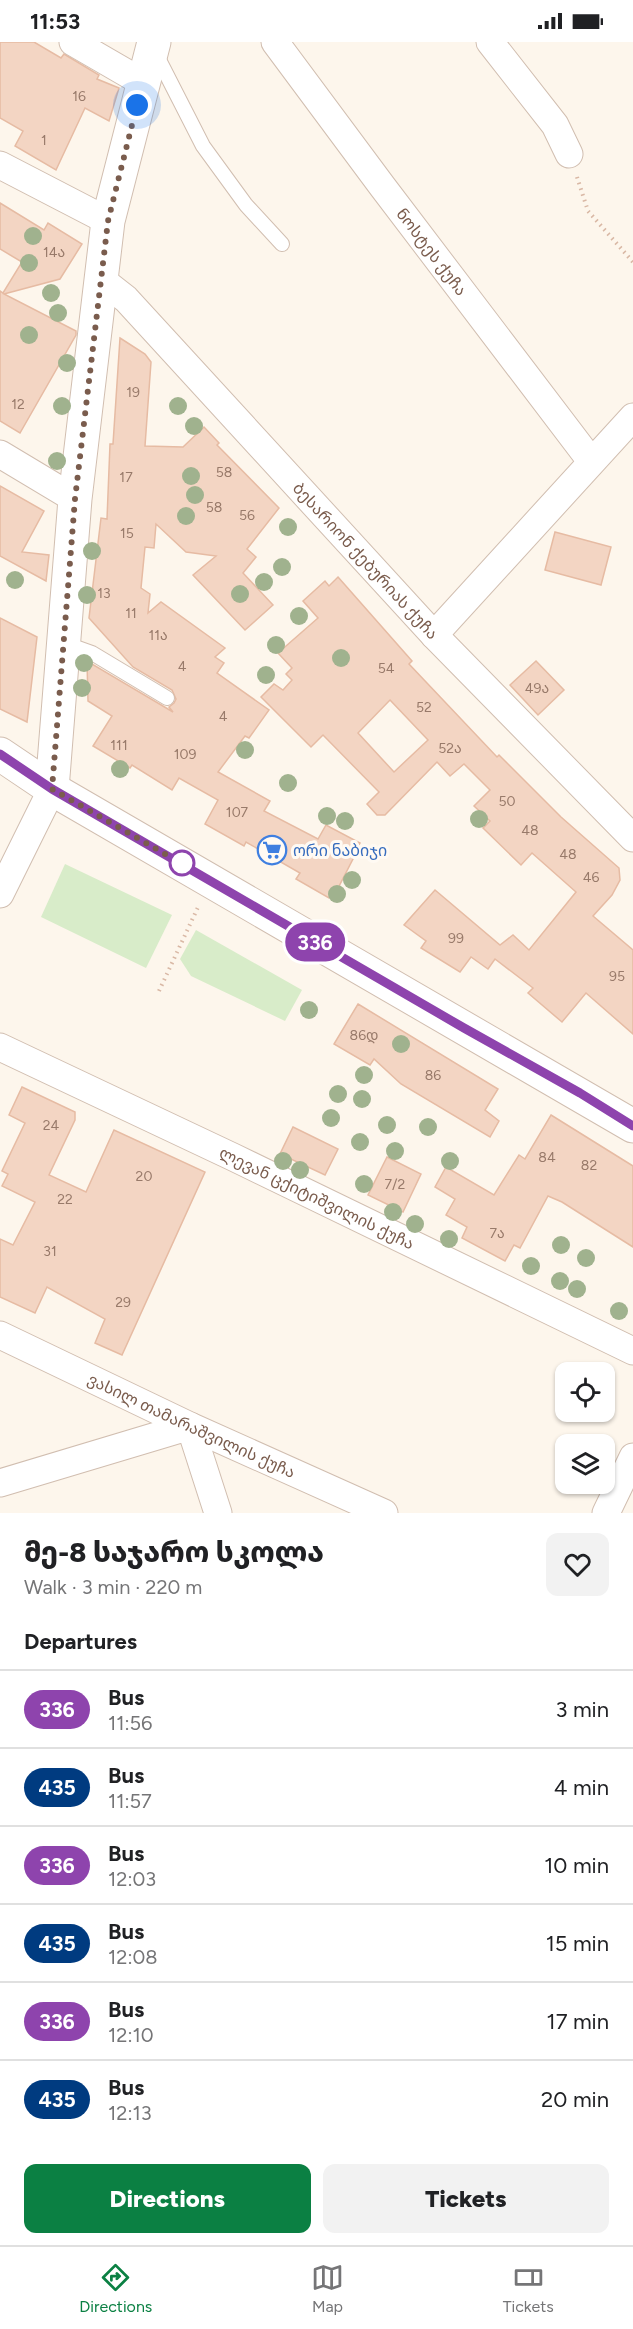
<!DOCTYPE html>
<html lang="en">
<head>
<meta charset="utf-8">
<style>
  :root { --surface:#fff; --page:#f2f2f2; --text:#202124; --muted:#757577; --line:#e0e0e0; --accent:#0b8043 }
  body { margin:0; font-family:Figtree,"Noto Sans Georgian",sans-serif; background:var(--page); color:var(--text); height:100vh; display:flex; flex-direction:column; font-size:22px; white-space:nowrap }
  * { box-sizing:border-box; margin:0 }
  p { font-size:20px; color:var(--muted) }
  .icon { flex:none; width:33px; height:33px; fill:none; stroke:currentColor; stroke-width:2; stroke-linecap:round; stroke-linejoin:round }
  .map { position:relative; height:1471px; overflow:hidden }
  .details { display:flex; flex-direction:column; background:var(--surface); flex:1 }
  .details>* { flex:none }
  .badge { padding:0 12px; border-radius:20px; font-size:21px; line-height:39px }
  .fabs { position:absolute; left:555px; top:1320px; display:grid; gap:12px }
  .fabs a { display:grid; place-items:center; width:60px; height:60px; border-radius:12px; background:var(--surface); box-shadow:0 2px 4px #0004; font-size:30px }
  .you { position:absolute; width:30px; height:30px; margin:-15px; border:4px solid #fff; border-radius:50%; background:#1a73e8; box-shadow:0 0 0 9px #1a73e833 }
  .map>.badge { position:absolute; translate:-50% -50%; box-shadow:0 0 0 3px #fff }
  h2 { padding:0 24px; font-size:22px; line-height:54px }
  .round { display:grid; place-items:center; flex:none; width:63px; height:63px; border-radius:12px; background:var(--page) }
  .head { display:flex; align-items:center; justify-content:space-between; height:102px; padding:0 24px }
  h1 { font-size:28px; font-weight:800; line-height:45px }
  .cta { display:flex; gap:12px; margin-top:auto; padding:12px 24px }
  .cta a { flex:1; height:69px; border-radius:12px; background:var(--accent); color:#fff; font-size:24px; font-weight:800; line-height:69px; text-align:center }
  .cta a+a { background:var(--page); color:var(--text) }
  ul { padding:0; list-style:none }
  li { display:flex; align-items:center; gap:18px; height:78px; padding:0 24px; border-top:2px solid var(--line) }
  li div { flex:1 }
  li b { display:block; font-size:22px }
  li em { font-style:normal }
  li .badge { min-width:66px; font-weight:700; text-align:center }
  .status { display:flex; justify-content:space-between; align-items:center; height:42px; padding:0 30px; background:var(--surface); direction:ltr }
  .status svg { height:16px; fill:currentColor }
  .dock { display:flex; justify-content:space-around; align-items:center; height:84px; border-top:2px solid var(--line); background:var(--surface); font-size:16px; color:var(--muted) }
  .dock a { display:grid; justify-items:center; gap:3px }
  .dock .current { color:var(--accent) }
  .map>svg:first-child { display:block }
</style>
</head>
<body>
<div class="status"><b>11:53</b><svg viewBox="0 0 49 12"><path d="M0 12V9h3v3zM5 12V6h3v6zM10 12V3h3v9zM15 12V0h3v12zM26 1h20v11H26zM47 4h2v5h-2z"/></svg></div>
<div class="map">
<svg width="633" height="1471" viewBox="0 0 633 1471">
  <rect width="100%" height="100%" fill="#fdf6ec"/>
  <!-- green -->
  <g fill="#d8ecc9">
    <polygon points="65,822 172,873 146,926 41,875"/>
    <polygon points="196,888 302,948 285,979 191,934 180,917"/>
  </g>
  <!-- building -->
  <g fill="#f3d5c3" stroke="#e6bba3" stroke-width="1.5" fill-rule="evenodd">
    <polygon points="0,0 34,0 61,16 64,12 99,33 97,37 119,46 109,79 85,66 56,128 15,104 23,89 0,76"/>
    <polygon points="0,161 44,188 48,181 82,202 60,237 4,252 76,289 76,293 20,391 0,379 0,249 3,251 22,220 0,207"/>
    <polygon points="120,296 145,312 151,320 145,404 183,405 204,385 219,401 217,403 279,466 247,507 256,515 243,531 273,563 245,588 193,533 216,514 186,510 156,482 154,506 145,505 141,546 150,552 148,571 161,560 225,606 215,615 224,621 217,631 269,668 249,696 245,694 218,730 270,759 264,769 318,797 326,783 360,801 353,812 355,813 336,850 333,849 329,856 296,837 300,831 246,800 244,804 205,782 218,758 179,736 172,748 132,723 130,726 93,704 112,674 88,659 87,619 173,670 169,665 174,661 176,657 172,648 133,625 89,576 101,476 107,477 110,402 113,402"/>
    <polygon points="0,444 44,469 22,510 49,513 46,539 0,514"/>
    <polygon points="555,490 611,505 601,543 545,528"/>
    <path d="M338 535 412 619 409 622 497 715 499 713 561 775 619 826 620 838 612 853 593 874 633 908V992L586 951 562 980 528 951 533 946 495 917 488 927 471 915 460 930 421 906 426 899 404 883 435 848 500 903 513 893 529 908 576 850 532 811 521 823 483 786 490 779 474 764 490 748 464 722 450 734 437 720 385 773H377L367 762 379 750 323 693 311 705 261 655 274 642 283 648 292 638 286 632 292 626 278 611 318 576 303 559 325 539 329 544ZM390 658 428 698 394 730 358 691Z"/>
    <polygon points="0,576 37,595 27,680 0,667"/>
    <polygon points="536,619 564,648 538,673 510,643"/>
    <polygon points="358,962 498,1047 485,1068 499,1079 490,1095 401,1042 374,1017 370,1023 334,1002"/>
    <polygon points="22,1045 75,1070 75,1078 49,1133 86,1150 114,1088 205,1130 122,1313 95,1301 105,1277 47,1245 35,1271 0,1255 0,1197 13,1203 35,1160 2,1144 8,1132 2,1129 25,1081 9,1073"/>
    <polygon points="551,1073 633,1124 633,1205 562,1160 548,1154 520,1206 514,1203 505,1219 462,1196 467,1185 446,1173 455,1157 435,1145 446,1125 494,1153 519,1113 525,1117"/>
    <polygon points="293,1085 338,1107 325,1133 280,1112"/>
    <polygon points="387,1115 421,1132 403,1170 368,1153"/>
  </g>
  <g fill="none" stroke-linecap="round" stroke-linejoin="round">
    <!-- service casing -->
    <g stroke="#d1beb0" stroke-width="16">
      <g id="service">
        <polyline points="156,12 203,104 246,163 282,202"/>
        <polyline points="64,601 92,611 167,656"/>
      </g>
    </g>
    <!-- minor casing -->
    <g stroke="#d1beb0" stroke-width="29">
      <g id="minor">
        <polyline points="73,0 142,40"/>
        <path id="s1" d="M275 0 382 144 591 419"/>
        <polyline points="490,0 555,83 569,112"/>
        <polyline points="0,123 108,179"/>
        <path id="s2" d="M103 239 126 257 434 593 633 796"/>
        <polyline points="0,412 75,457"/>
        <polyline points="434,593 633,375"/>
        <polyline points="0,852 52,747"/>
        <path id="s3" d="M0 1005 233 1115 633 1309"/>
        <path id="s4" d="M0 1293 190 1384 384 1471"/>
        <polyline points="0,1441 190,1384 218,1471"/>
        <polyline points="606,1471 633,1415"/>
      </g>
    </g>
    <!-- tertiary casing -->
    <g stroke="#d1beb0" stroke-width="35">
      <g id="tertiary">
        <polyline points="0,712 52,747 633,1084"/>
        <polyline points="52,747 75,457 108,179 154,0"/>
      </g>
    </g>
    <!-- path -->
    <g stroke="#d9b8a5" stroke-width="4" stroke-dasharray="1.5 4.5" stroke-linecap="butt">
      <polyline points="577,135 588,169 633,220"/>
      <polyline points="159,949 199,863"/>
    </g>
    <!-- service -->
    <use href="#service" stroke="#fff" stroke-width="14"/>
    <!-- minor -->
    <use href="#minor" stroke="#fff" stroke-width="27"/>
    <!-- tertiary -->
    <use href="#tertiary" stroke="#fff" stroke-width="33"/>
  </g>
  <!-- trees -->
  <g fill="#a0b28e">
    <circle cx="33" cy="194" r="9"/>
    <circle cx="29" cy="221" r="9"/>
    <circle cx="51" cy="251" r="9"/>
    <circle cx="58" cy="271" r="9"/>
    <circle cx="29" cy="293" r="9"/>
    <circle cx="67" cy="321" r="9"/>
    <circle cx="62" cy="364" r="9"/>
    <circle cx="178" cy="364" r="9"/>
    <circle cx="194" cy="384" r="9"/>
    <circle cx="57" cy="419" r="9"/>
    <circle cx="191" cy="434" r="9"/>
    <circle cx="195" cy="453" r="9"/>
    <circle cx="186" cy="474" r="9"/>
    <circle cx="288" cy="485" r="9"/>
    <circle cx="92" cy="509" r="9"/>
    <circle cx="282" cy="525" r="9"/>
    <circle cx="15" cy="538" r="9"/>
    <circle cx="264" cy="540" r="9"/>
    <circle cx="240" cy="552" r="9"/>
    <circle cx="87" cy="553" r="9"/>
    <circle cx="299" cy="574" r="9"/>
    <circle cx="276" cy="603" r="9"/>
    <circle cx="341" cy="616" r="9"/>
    <circle cx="84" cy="621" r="9"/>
    <circle cx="266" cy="633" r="9"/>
    <circle cx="82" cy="646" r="9"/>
    <circle cx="245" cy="708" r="9"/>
    <circle cx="120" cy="727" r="9"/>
    <circle cx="288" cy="741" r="9"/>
    <circle cx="327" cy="774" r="9"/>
    <circle cx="479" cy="777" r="9"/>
    <circle cx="345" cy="779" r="9"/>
    <circle cx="352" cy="838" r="9"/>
    <circle cx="337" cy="852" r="9"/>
    <circle cx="309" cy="968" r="9"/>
    <circle cx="401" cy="1002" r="9"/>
    <circle cx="364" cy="1033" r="9"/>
    <circle cx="338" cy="1052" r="9"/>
    <circle cx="362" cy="1057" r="9"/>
    <circle cx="331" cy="1076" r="9"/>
    <circle cx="387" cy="1083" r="9"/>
    <circle cx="428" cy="1085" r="9"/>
    <circle cx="360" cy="1100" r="9"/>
    <circle cx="395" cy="1109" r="9"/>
    <circle cx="283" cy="1119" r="9"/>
    <circle cx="450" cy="1119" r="9"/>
    <circle cx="300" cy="1128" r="9"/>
    <circle cx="364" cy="1142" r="9"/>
    <circle cx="393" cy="1170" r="9"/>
    <circle cx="415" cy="1182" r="9"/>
    <circle cx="449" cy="1197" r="9"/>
    <circle cx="561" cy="1203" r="9"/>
    <circle cx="586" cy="1216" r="9"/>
    <circle cx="531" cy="1224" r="9"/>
    <circle cx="560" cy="1239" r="9"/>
    <circle cx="577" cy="1247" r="9"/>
    <circle cx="619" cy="1269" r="9"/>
  </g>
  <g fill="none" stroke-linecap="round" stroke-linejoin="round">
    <!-- line casing -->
    <g stroke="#fff" stroke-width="14">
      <polyline id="line" points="0,712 52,747 464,986 580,1051 633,1084"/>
    </g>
    <!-- line -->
    <use href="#line" stroke="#8e44ad" stroke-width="9"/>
    <!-- walk -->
    <polyline stroke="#7a5c4d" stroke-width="6" stroke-dasharray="0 10.8" points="137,63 108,179 75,457 52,747 186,824 182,821"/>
  </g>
  <!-- icons -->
  <defs>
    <g id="supermarket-ring" transform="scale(1.5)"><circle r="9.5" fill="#fffaf3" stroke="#3f7fe0" stroke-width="1.5"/><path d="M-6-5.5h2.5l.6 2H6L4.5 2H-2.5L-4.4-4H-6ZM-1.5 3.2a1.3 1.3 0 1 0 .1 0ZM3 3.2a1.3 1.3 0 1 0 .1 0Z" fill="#3f7fe0"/></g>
  </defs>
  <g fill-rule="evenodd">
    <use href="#supermarket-ring" x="272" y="808"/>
  </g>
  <!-- markers -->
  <circle fill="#fff" stroke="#8e44ad" stroke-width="3" cx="182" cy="821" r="12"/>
  <g text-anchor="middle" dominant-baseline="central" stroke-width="6" stroke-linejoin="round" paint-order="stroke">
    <!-- number labels -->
    <g font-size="14" fill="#987a6a">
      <text x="79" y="54">16</text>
      <text x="44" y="98">1</text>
      <text x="54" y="210">14ა</text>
      <text x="133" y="350">19</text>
      <text x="18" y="362">12</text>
      <text x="224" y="430">58</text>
      <text x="126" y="435">17</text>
      <text x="214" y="465">58</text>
      <text x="247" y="473">56</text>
      <text x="127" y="491">15</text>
      <text x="104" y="551">13</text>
      <text x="131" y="571">11</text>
      <text x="158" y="593">11ა</text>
      <text x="182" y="624">4</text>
      <text x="386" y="626">54</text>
      <text x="537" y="646">49ა</text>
      <text x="424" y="665">52</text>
      <text x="223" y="674">4</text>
      <text x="119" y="703">111</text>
      <text x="450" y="706">52ა</text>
      <text x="185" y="712">109</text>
      <text x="507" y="759">50</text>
      <text x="237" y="770">107</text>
      <text x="530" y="788">48</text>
      <text x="568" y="812">48</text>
      <text x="591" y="835">46</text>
      <text x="456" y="896">99</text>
      <text x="617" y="934">95</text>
      <text x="364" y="993">86დ</text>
      <text x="433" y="1033">86</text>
      <text x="51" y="1083">24</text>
      <text x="547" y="1115">84</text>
      <text x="589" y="1123">82</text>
      <text x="144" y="1134">20</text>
      <text x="395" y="1142">7/2</text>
      <text x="65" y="1157">22</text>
      <text x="497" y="1191">7ა</text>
      <text x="50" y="1209">31</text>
      <text x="123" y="1260">29</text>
    </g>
    <!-- street labels -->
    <g font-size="16" fill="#7a5c4d" stroke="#fffaf3">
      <text stroke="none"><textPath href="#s1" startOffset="262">ნოსტეს ქუჩა</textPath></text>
      <text stroke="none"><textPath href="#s2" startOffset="384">ბესარიონ ქებურიას ქუჩა</textPath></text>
      <text stroke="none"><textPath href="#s3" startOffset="351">ლევან ცქიტიშვილის ქუჩა</textPath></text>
      <text stroke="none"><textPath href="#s4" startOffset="212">ვასილ თამარაშვილის ქუჩა</textPath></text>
    </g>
    <!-- shop labels -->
    <g font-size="16" fill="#366cbe" stroke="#fffaf3" text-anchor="start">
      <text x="293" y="808">ორი ნაბიჯი</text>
    </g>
  </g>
</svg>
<div class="fabs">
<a><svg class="icon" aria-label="locate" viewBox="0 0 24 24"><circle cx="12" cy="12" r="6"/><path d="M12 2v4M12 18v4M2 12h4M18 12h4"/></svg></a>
<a><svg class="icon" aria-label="layers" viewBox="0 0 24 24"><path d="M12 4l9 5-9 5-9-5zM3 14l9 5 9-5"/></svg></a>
</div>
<div class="you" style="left:137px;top:63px"></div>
<b class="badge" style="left:315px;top:900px;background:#8e44ad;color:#fff">336</b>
</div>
<section class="details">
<div class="head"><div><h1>მე-8 საჯარო სკოლა</h1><p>Walk · 3 min · 220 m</p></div><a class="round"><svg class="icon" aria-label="heart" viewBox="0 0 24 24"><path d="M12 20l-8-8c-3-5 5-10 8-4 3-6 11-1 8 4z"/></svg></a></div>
<h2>Departures</h2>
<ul>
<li><span class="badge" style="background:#8e44ad;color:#fff">336</span><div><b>Bus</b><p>11:56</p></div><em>3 min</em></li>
<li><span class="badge" style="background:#003b80;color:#fff">435</span><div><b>Bus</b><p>11:57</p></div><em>4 min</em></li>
<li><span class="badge" style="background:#8e44ad;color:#fff">336</span><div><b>Bus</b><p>12:03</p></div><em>10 min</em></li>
<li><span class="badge" style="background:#003b80;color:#fff">435</span><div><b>Bus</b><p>12:08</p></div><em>15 min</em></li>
<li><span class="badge" style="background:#8e44ad;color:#fff">336</span><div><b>Bus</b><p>12:10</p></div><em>17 min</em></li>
<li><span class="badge" style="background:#003b80;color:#fff">435</span><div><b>Bus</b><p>12:13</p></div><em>20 min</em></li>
</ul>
<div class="cta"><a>Directions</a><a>Tickets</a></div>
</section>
<nav class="dock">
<a class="current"><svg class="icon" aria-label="directions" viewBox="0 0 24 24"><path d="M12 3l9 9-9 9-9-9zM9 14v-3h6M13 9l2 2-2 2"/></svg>Directions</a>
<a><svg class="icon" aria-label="map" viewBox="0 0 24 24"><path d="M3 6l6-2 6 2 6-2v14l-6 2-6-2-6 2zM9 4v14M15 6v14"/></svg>Map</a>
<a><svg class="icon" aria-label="tickets" viewBox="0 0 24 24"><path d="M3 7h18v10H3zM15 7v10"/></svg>Tickets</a>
</nav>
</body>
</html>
